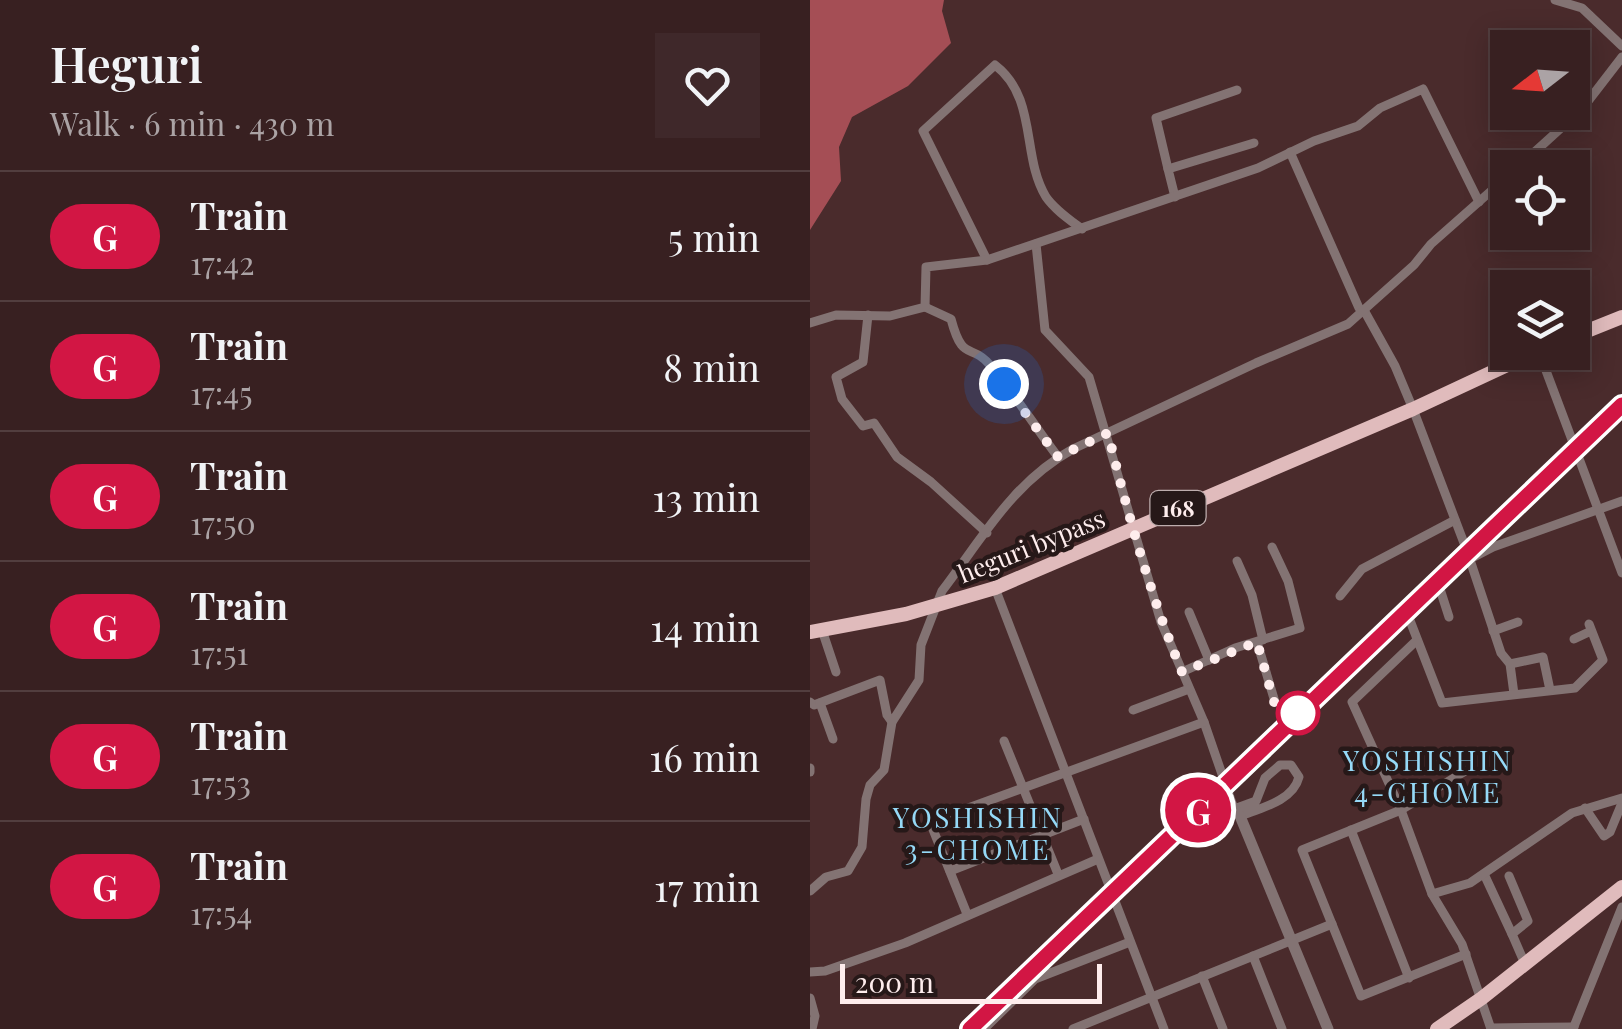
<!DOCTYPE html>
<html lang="en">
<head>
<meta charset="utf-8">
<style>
  :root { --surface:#382021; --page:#3f282a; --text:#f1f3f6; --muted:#aba3a5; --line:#523e3f }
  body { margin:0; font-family:"Playfair Display",serif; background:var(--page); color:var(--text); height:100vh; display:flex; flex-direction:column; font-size:38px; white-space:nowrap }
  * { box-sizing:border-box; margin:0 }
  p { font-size:32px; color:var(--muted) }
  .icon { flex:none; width:55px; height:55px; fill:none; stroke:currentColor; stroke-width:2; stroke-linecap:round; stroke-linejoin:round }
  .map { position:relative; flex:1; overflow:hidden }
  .details { display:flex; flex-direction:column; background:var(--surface); width:810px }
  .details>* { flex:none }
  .badge { padding:0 20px; border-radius:32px; font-size:35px; line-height:65px }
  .needle { width:65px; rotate:253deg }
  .buttons { position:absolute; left:680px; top:30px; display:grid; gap:20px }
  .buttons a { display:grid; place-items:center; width:100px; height:100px; border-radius:0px; background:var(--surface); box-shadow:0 5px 25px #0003,0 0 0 2px var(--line); font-size:50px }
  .scale { position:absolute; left:30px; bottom:25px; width:262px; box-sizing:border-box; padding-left:10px; border:5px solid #feeded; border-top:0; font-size:28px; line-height:35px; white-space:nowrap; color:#feeded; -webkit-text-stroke:8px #261818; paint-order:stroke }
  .you { position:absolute; width:50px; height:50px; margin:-25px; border:8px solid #fff; border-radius:50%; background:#1a73e8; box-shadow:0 0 0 15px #1a73e833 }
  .map>.badge { position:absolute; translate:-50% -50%; box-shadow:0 0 0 5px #fff }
  .round { display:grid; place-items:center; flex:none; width:105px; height:105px; border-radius:0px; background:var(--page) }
  .summary { display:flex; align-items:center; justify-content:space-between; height:170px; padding:0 50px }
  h1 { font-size:48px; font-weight:600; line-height:75px }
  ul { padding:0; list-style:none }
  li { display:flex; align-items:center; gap:30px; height:130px; padding:0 50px; border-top:2px solid var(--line) }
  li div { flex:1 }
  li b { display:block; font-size:38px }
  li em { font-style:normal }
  li .badge { min-width:110px; font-weight:700; text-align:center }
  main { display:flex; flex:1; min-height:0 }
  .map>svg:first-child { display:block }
</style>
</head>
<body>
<main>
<section class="details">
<div class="summary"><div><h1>Heguri</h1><p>Walk · 6 min · 430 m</p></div><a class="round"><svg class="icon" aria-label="heart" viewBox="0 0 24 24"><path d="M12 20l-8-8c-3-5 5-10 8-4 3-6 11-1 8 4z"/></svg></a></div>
<ul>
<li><span class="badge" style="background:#d21644;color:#fff">G</span><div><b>Train</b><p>17:42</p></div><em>5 min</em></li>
<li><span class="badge" style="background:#d21644;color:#fff">G</span><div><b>Train</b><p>17:45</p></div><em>8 min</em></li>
<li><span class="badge" style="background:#d21644;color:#fff">G</span><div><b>Train</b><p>17:50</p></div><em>13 min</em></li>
<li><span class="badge" style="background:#d21644;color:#fff">G</span><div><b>Train</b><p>17:51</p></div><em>14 min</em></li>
<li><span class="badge" style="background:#d21644;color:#fff">G</span><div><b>Train</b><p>17:53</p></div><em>16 min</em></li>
<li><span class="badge" style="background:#d21644;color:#fff">G</span><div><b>Train</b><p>17:54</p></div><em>17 min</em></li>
</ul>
</section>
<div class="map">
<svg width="812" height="1029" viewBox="0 0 812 1029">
  <rect width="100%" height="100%" fill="#4a2b2c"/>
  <!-- forest -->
  <polygon fill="#a54e55" points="0,0 134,0 132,11 141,43 98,86 42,117 29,147 31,181 0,230"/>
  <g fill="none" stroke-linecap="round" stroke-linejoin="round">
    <!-- minor -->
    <g stroke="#837373" stroke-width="9">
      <polyline points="745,0 772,8 812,46"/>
      <polyline points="480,152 549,308 555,312 585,366 603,409 657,551 691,653 700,664 704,694"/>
      <polyline points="707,168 772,109 812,57"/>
      <polyline points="358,169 346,118 427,90"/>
      <polyline points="365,197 358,169 444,143"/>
      <path d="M226 244 235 330 279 377 351 622 394 722 424 809 446 801 455 778 470 765H481L489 777C483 801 451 808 430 816"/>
      <path d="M177 260 113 131 185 65C228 98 211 156 236 197 245 210 260 220 272 229"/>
      <path d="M115 307 141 319C153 364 161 342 180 365 205 394 225 427 248 457"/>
      <polyline points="58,315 53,362 26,377 32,399 53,426 64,423 87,457 121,482 177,533"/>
      <polyline points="0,323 26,315 80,316 115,307 116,267 177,260 448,168 504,141 548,126 570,108 613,89 669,202"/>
      <polyline points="729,352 812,573"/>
      <polyline points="427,561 442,595 453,640"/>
      <polyline points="629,586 639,617"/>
      <polyline points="185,588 354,1029"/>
      <polyline points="530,596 552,569 645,520"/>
      <polyline points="379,612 399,660"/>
      <polyline points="779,624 793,660 765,688 632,703 599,618 658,560 683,547 812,501"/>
      <polyline points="12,630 26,672"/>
      <polyline points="683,631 708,622"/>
      <polyline points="764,639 781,631"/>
      <polyline points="607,640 542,702 591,810 622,894 652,944 681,1029"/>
      <polyline points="447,642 465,702"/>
      <polyline points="700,664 733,657 740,690"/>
      <polyline points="372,672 425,648 490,628 478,581 462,547"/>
      <polyline points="0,702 4,705 70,680 77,715 82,722"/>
      <polyline points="10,703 23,739"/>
      <polyline points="323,710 379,689"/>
      <polyline points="194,741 248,874"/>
      <polyline points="0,768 0,772"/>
      <polyline points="775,808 794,836 800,832 812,803"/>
      <polyline points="541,830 599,978"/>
      <polyline points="140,871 274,819"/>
      <polyline points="674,874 702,934"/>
      <polyline points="699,876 718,921 702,934 715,964"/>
      <path d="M0 891 16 877 38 871 52 847 56 799 60 785 74 770 82 722 109 680 111 645 132 591C173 537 203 482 263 449L446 363 538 324 604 265 621 244 698 176"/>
      <polyline points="622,894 660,883 762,813 812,798"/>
      <polyline points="157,914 120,822 394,722"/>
      <polyline points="656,954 551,996 492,850 591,810 662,767"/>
      <polyline points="443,956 472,1029"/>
      <polyline points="0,972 15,971 95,943 288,859"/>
      <polyline points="392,976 413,1029"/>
      <polyline points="0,998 5,1016 2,1029"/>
      <polyline points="681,1028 764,1027"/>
      <polyline points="174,1029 225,979 320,942"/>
      <polyline points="263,1029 522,924"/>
      <polyline points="763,1029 812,907"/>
    </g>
    <!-- tertiary -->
    <polyline stroke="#837373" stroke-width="11" points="424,809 430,816 518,1029"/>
    <!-- trunk -->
    <g stroke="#e0bbbc" stroke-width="14">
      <polyline points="762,337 812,317"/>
      <polyline points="0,632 96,614 185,588 603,409 725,352"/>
      <polyline points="627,1029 672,998 812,887"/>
    </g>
    <!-- rail -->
    <polyline stroke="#ad9696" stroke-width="2.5" stroke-dasharray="5 10" stroke-linecap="butt" points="161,1029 812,405"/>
  </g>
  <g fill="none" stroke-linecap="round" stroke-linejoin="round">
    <!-- line casing -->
    <g stroke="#fff" stroke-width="22">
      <polyline id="line" points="160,1029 812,405"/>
    </g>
    <!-- line -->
    <use href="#line" stroke="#d21644" stroke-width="15"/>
    <!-- walk -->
    <path stroke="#feeded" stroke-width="10" stroke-dasharray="0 18" d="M194 384 248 457 298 433C318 515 340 594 372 672L447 642 464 702 488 713"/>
  </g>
  <!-- markers -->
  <circle fill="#fff" stroke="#d21644" stroke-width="5" cx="488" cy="713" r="20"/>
  <g text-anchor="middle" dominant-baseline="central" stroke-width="9" stroke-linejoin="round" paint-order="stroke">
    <!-- shield labels -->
    <rect fill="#261818" stroke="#bdadad" stroke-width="2.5" x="340.5" y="491" width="55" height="34" rx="8"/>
    <g font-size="22" font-weight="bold" fill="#feeded">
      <text x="368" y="508">168</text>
    </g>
    <!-- street labels -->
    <g font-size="25" fill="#feeded" stroke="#261818">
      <text transform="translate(221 545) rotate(-22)">heguri bypass</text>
    </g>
    <!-- neighbourhood labels -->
    <g font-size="28" letter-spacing="2.5" fill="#95d9f7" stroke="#261818">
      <text x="618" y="759">YOSHISHIN<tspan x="618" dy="32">4-CHOME</tspan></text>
      <text x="168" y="816">YOSHISHIN<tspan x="168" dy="32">3-CHOME</tspan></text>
    </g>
  </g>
</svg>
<div class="buttons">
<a><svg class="needle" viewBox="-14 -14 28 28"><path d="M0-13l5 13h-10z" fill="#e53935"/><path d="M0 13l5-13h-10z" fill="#aba3a5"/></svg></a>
<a><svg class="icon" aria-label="locate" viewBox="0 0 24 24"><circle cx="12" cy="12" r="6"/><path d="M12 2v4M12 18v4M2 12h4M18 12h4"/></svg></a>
<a><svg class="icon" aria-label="layers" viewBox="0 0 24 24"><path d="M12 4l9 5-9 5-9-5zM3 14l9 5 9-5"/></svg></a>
</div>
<div class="scale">200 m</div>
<div class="you" style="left:194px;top:384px"></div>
<b class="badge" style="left:388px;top:810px;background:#d21644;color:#fff">G</b>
</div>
</main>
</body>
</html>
